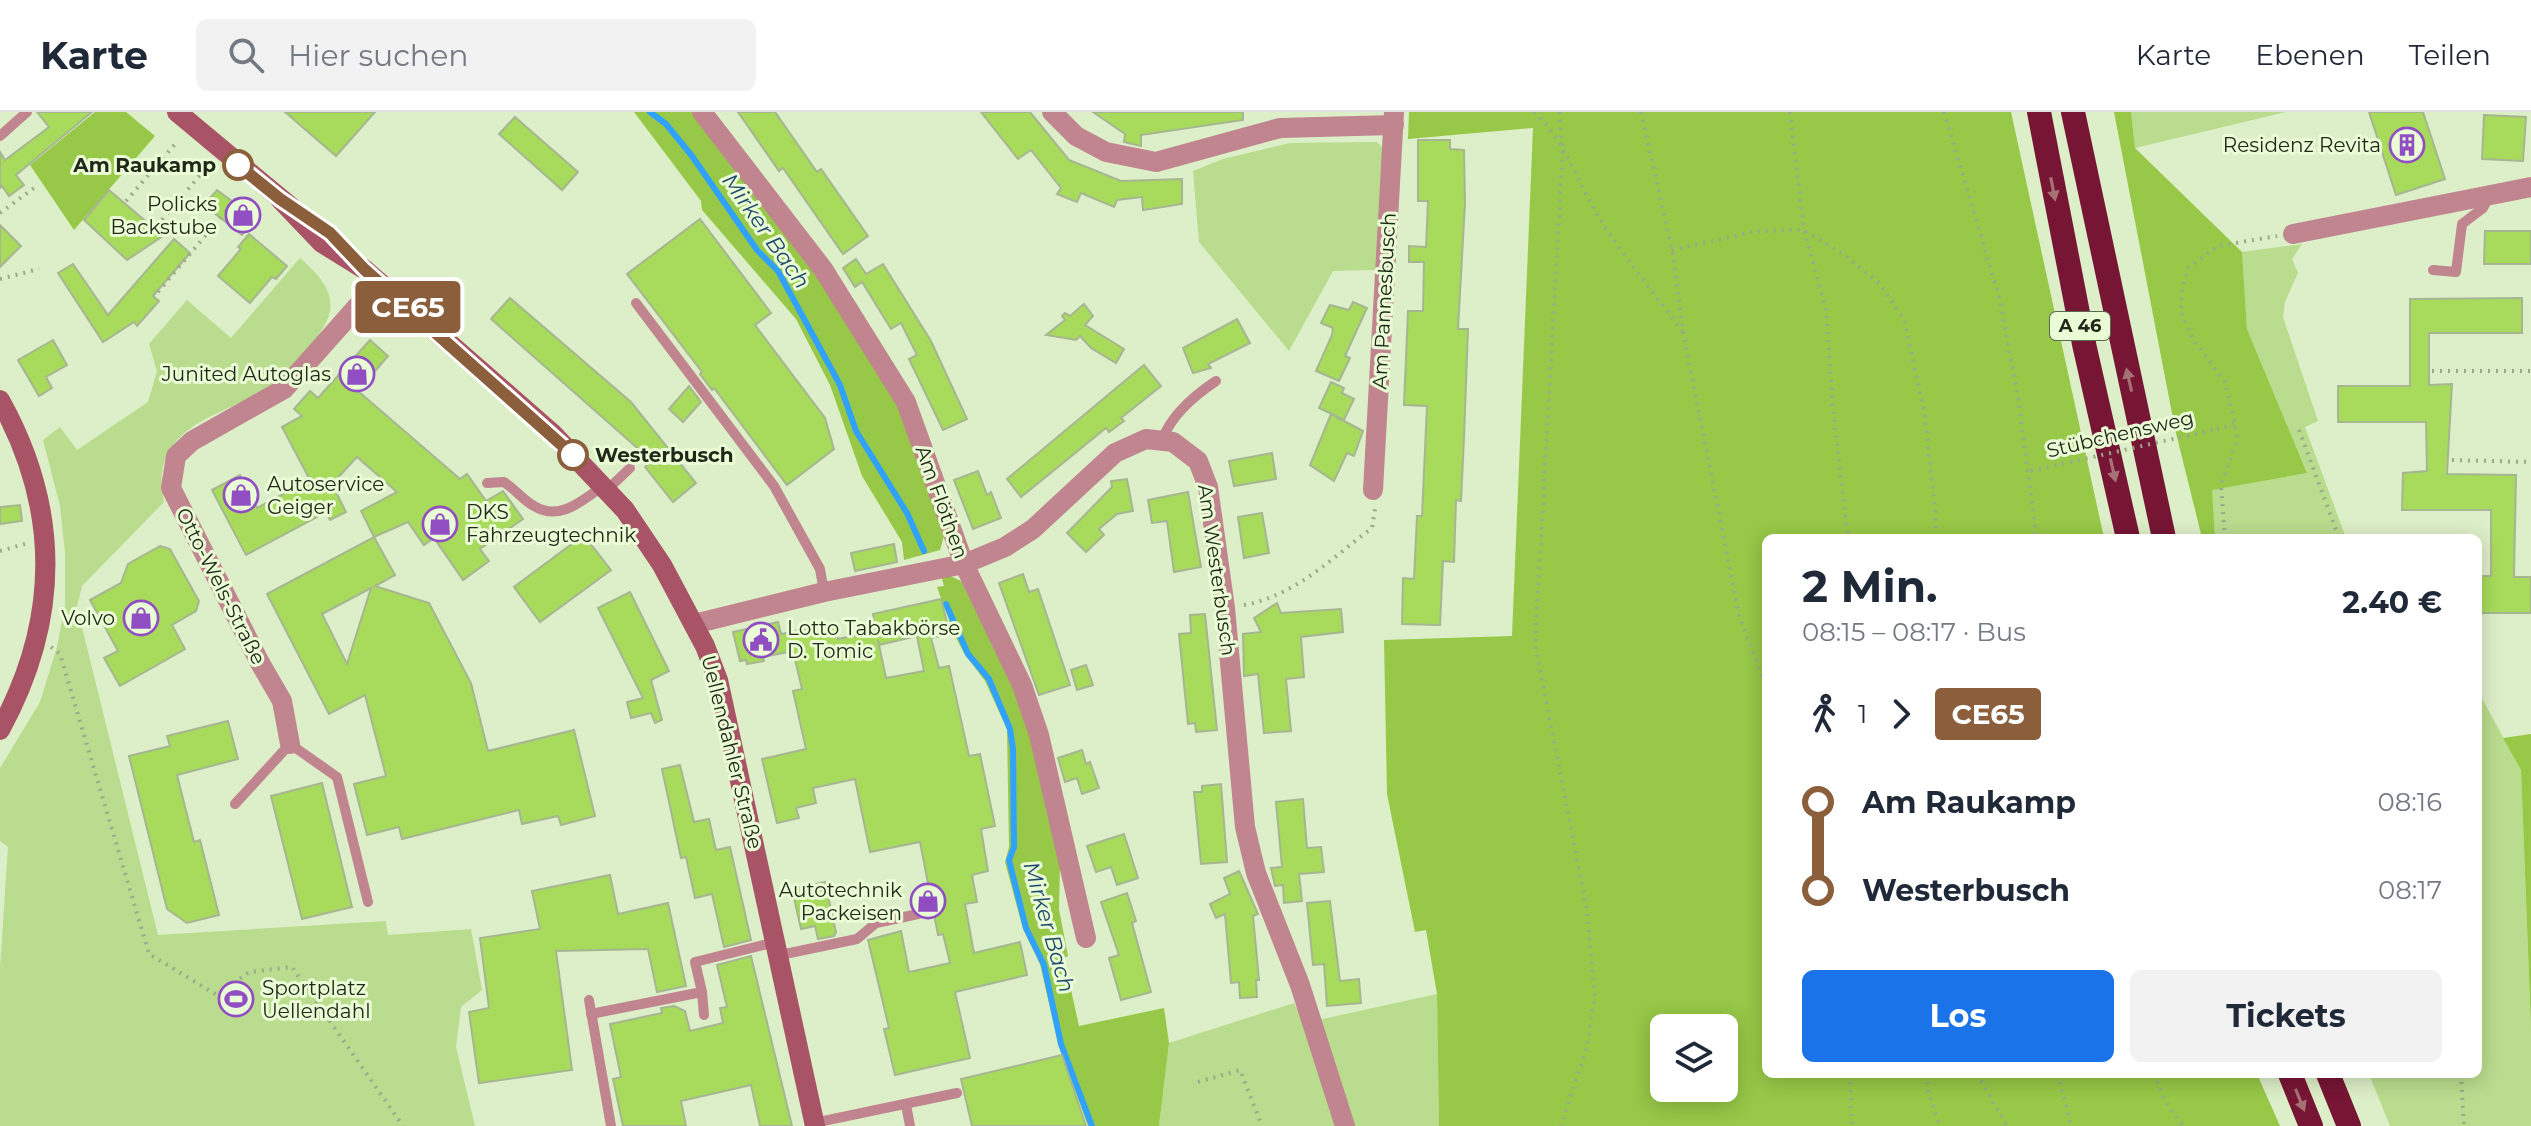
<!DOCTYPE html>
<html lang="de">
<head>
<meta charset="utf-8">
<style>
  :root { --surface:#fff; --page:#f2f2f3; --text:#1f2937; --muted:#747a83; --line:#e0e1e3; --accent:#1a73e8 }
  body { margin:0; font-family:Montserrat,sans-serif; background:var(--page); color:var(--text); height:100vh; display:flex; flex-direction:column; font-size:30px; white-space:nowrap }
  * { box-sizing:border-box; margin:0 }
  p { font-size:26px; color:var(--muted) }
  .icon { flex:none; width:44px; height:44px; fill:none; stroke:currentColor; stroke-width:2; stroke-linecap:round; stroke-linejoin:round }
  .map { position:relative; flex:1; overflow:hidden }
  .panel { position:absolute; left:1762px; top:422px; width:720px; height:544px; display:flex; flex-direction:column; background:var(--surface); border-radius:12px; box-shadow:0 4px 20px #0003 }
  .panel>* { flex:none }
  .badge { padding:0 16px; border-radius:6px; font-size:28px; line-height:52px }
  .fabs { position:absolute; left:1650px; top:902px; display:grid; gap:16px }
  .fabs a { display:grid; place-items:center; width:88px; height:88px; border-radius:12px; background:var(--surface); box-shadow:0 4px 20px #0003; font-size:40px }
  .map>.badge { position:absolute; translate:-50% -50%; box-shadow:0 0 0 4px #fff }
  .legs { display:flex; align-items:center; gap:12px; height:88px; padding:0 40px; font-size:26px }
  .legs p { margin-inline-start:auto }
  .overview { display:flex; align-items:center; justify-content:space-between; height:136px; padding:0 40px }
  h1 { font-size:44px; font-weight:700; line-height:60px }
  .button { display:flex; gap:16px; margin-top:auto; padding:16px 40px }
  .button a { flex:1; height:92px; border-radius:12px; background:var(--accent); color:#fff; font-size:32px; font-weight:700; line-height:92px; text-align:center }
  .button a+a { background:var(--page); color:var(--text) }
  ul { padding:0 40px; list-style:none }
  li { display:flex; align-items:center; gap:28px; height:88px; font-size:30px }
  li i { display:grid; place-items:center; width:12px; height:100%; margin:0 10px; background:currentColor }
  li i::after { content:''; width:20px; height:20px; margin:-10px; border:6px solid; border-radius:50%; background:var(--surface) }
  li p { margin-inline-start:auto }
  li:first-child i { background:linear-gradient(#0000 50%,currentColor 0) }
  li:last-child i { background:linear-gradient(currentColor 50%,#0000 0) }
  header { display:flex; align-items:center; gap:48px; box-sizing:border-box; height:112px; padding:0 40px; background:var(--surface); border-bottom:2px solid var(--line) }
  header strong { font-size:38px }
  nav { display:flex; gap:44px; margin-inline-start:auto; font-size:28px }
  .search { width:560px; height:72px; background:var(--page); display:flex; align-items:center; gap:20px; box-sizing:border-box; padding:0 28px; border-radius:12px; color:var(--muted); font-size:30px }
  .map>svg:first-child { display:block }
</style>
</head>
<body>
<header>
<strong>Karte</strong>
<div class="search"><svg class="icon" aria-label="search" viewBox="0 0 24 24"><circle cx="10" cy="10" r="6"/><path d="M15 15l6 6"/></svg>Hier suchen</div>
<nav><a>Karte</a><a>Ebenen</a><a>Teilen</a></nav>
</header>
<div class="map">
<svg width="2531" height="1014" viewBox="0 0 2531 1014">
  <rect width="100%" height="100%" fill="#ddefc8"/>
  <!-- green -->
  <g fill="#badc8e">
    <polygon points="2131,0 2286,0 2135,36"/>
    <polygon points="1377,30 1383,36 1376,158 1333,159 1289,239 1199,130 1193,59 1223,47 1290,31"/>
    <polygon points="2302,132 2292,147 2298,161 2285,190 2283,205 2318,309 2305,315 2346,426 2215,426 2211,378 2307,361 2247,217 2242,140"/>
    <path d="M300 146C333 175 343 196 311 232 296 250 282 266 263 279 235 296 195 305 174 332 160 349 160 370 164 390L82 474 77 495 158 823 386 809 388 823 471 817 482 878 461 895 456 935 475 1014H0V856L8 735 0 729V656L40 590 57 535 65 493V440L60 394 43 328 60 315 77 338 148 290 157 259 149 232 187 188 231 226Z"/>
    <polygon points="2478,579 2521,658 2531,916 2531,1014 2390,1014 2369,962 2478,962"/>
    <polygon points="1437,882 1439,1014 1159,1014 1169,931 1294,891 1304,911"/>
  </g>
  <!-- forest -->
  <g fill="#97c847" fill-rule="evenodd">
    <polygon points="95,0 126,0 155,24 74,118 30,53"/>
    <polygon points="634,0 696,0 833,186 900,296 944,424 940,438 904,448 902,430 862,364 830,273 796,207 702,98 701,89"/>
    <path d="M1409 0H2011L2104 426H1766V962H2257L2280 1014H1439L1437 882 1426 818 1415 820 1387 682 1384 528 1512 524 1533 16 1408 27ZM1724 916V976H1664V916Z"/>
    <polygon points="2114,0 2131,0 2135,36 2242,140 2247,217 2307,361 2212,378 2215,426 2202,426 2175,317"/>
    <polygon points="941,463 948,463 961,469 1023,593 1060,754 1059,797 1068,844 1064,846 1079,914 1164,896 1169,931 1159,1014 1088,1014 1059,935 1040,852 1023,817 1005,750 1009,735 1007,617 985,569 964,541 954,522 937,475 944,474"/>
    <polygon points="2531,622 2531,916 2521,658 2503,626"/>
  </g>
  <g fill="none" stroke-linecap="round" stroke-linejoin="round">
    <!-- stream -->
    <g stroke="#30a2fc" stroke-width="6">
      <polyline points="650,0 666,12 692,44 757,138 778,159 840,273 856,319 907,401 924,439"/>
      <polyline points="946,492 968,542 989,567 1010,617 1013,637 1014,735 1009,748 1026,816 1044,853 1061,932 1092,1014"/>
    </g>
  </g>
  <!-- building -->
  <g fill="#a8db5c" stroke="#a6b692" stroke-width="2" fill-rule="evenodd">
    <polygon points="37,0 92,0 16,63 24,73 9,84 2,74 0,76 0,40 5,48 49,15"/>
    <polygon points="285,0 375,0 336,44"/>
    <polygon points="738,0 775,0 817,60 821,57 868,124 843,142 783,56 779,59"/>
    <polygon points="981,0 1030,0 1069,48 1121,69 1182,67 1182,92 1143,98 1142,85 1117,88 1114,95 1081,81 1077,90 1057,82 1061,76 1031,38 1018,47"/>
    <polygon points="1093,0 1243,0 1243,8 1141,23 1141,34 1124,30 1125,22"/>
    <polygon points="2369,0 2423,0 2445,67 2396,83"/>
    <polygon points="2484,3 2526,5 2523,49 2482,47"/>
    <polygon points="515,5 578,60 562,78 499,22"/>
    <polygon points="1418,28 1450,28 1450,37 1464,38 1465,91 1458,217 1468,217 1464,326 1461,389 1456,388 1454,450 1443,449 1440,513 1402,512 1403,466 1414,467 1417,404 1422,404 1427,294 1404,293 1408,199 1423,199 1424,150 1409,150 1409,134 1426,135 1428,89 1418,89"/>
    <polygon points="109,78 163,124 127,148 84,108"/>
    <polygon points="217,78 256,107 242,123 204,93"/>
    <polygon points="700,107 771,201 755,213 825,306 834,337 787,373 714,276 712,278 700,262 702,260 627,162"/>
    <polygon points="0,113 21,134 0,155"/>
    <polygon points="2485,119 2531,119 2531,152 2484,152"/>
    <polygon points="249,122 287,154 276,167 272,165 250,191 218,164 241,137 238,135"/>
    <polygon points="174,127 190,141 153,184 159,189 137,214 134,210 103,230 58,161 73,152 108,203"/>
    <polygon points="856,147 866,162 883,152 931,229 967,307 943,318 909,247 917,243 901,211 891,217 862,170 855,175 843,156"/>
    <polygon points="510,186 631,290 696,371 673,390 645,355 652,349 491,207"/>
    <polygon points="2522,186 2522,221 2429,221 2429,273 2452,272 2447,362 2516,363 2514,465 2531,465 2531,501 2478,501 2478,464 2491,464 2491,398 2402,398 2403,361 2427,359 2426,310 2338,310 2338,274 2410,274 2410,187"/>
    <polygon points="1353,190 1367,196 1345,244 1350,246 1339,269 1316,259 1332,223 1333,216 1321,211 1330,193 1349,198"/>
    <polygon points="1084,192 1093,204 1085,213 1124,237 1116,251 1091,236 1080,224 1076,228 1046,223 1065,208 1062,204 1065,201 1070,204"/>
    <polygon points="1237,207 1250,231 1208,252 1211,256 1193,261 1183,236"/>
    <polygon points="53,228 67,253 46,265 52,276 39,284 18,248"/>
    <polygon points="370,228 388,244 358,279 460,367 467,362 486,389 503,379 523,407 480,437 489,449 463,468 434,426 424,433 408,410 374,425 361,399 397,380 357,345 332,372 346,400 330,408 326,400 246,443 212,378 240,363 257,396 310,368 282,315 302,304 294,297 310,279 318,286"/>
    <polygon points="1144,253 1161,274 1121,306 1124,309 1109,320 1106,316 1021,385 1007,367"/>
    <polygon points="1331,270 1344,276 1342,281 1354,287 1344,308 1319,296"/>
    <polygon points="689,274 701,290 683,310 669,297"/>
    <polygon points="1331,302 1363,319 1354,344 1347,341 1334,369 1310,353"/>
    <polygon points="1272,341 1276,367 1234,374 1229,349"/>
    <polygon points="978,359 987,383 991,380 1001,406 973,417 954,368"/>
    <polygon points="1127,367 1133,399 1117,402 1099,417 1104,423 1086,440 1067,421 1112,375 1111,369"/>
    <polygon points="1188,380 1201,455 1174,460 1167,409 1152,411 1148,388"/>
    <polygon points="20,393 22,409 0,412 0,395"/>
    <polygon points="1262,401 1269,441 1244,446 1238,405"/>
    <path d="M374 425 395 463 375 474 429 491 471 571 488 639 574 618 595 704 561 713 558 704 522 712 519 698 402 727 399 715 367 723 354 672 386 664 365 583 329 602 267 482ZM371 476 347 552 322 502Z"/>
    <polygon points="577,428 589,430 611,458 540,510 514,475"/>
    <polygon points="894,432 897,450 855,459 851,441"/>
    <polygon points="160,434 170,437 199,489 196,499 172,513 185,537 120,574 104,546 118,539 90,488 121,471 128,452"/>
    <polygon points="1023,462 1029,480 1038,477 1070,573 1039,583 999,471"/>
    <polygon points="630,480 669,559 651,568 662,608 655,611 651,601 631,606 627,590 643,586 598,496"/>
    <path d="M941 487 950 522 931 526 939 556 949 554 969 644 980 642 995 714 981 717 988 759 972 763 977 790 965 792 974 841 1020 830 1027 863 955 880 970 946 895 963 884 917 889 916 868 828 901 819 909 860 950 851 943 822 938 823 920 730 870 740 855 667 813 676 816 691 796 696 799 706 777 711 762 647 806 637 793 579 802 577 793 539 763 545 764 549 747 552 746 548 740 549 733 520 778 510 781 522 834 511 838 527 876 519 873 502ZM917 524 924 559 886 566 878 528 879 533Z"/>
    <polygon points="1277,491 1281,501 1341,497 1343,520 1301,525 1304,565 1286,567 1291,619 1264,621 1258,562 1244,564 1243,522 1261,520 1254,506"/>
    <polygon points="1205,502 1217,618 1196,620 1195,611 1188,612 1179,522 1191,521 1190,503"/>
    <polygon points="1086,553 1093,573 1077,578 1071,558"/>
    <polygon points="228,609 238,647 177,663 194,730 200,728 219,803 187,811 167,797 129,644 170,634 167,624"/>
    <polygon points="1082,638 1086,652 1090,650 1099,676 1082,682 1077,666 1065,670 1058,646"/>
    <polygon points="680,653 694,710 709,707 716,738 730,735 751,828 724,835 712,782 695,786 686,745 681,746 662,657"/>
    <polygon points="322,671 352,795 302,807 271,684"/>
    <polygon points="1221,672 1227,750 1201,752 1194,680 1202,680 1202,674"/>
    <polygon points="1303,687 1307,736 1321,735 1324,760 1299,762 1302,789 1284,791 1283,773 1275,774 1271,756 1282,755 1276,690"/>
    <polygon points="1124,722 1138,766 1117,773 1111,755 1096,760 1087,734"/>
    <polygon points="1239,759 1258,802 1253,804 1259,868 1256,868 1257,885 1240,886 1239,870 1231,871 1225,802 1216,806 1210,792 1230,782 1224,766"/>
    <polygon points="610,763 618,802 668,791 686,874 657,880 648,837 556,839 572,958 479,971 469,900 489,896 480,826 540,817 532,779"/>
    <polygon points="825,770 836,820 834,824 818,827 815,814 801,817 792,777"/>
    <polygon points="1127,781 1136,809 1132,811 1151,880 1121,888 1109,846 1119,843 1101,790"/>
    <polygon points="1330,789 1340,869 1359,867 1361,891 1327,894 1324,852 1313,853 1307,791"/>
    <polygon points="751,844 792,1014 760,1014 751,973 681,989 686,1014 623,1014 613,967 621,965 610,912 662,901 661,896 674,894 685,899 690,919 723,911 720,896 727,895 717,853"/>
    <polygon points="1062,943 1086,1014 972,1014 961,967"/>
  </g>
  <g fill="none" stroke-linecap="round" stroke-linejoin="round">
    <!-- path -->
    <g stroke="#9ba98b" stroke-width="4" stroke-dasharray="2 6" stroke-linecap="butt">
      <path d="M1534 0C1565 28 1577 69 1598 104 1623 144 1654 181 1682 219"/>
      <polyline points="1559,0 1563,33 1535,533 1587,798 1595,884 1587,934 1561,1014"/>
      <polyline points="1641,0 1672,138 1683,220 1739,503 1766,574"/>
      <polyline points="1790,0 1804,118 1826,197 1833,297 1848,426"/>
      <polyline points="1944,0 2000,188 2019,292 2035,414 2033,426"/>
      <polyline points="126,89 176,31"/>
      <polyline points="0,101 38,73"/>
      <polyline points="157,114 206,56"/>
      <polyline points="1672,138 1757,119 1804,118 1843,142 1879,171 1904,207 1924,299 1935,396 1936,426"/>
      <polyline points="0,167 39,157"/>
      <polyline points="158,180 236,87"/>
      <polyline points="2432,259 2531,259"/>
      <polyline points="2217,317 2235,312"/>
      <polyline points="2299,318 2339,426"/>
      <polyline points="2452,348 2531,350"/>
      <polyline points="2225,426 2221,373 2237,329 2235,312 2225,270 2193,227 2181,201 2182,176 2188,156 2218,134 2277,124"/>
      <polyline points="0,439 25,432"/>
      <path d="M1244 493C1295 484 1332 446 1372 416L1375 397"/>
      <polyline points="51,535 60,542 149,842 217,883 249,860 292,855 403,1014"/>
      <polyline points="1850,962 1852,1014"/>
      <polyline points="1926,962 1928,980 1940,1014"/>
      <polyline points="1977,962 2007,1014"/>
      <polyline points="2058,962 2071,1014"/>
      <polyline points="2154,962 2165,989 2183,1014"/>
      <polyline points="2461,962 2464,1014"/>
      <polyline points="1198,970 1240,958 1262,1014"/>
    </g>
    <!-- lane -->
    <g stroke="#c18590" stroke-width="10">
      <polyline points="0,24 27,0"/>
      <polyline points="2433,158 2456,160 2462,112 2483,96 2490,83"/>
      <polyline points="636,191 774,374 820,457 824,480"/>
      <path d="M1162 328C1171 304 1195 283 1216 269"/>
      <path d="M487 371 504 370C515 377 523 388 534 394 560 410 583 388 603 374"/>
      <polyline points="607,378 630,356"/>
      <polyline points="235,692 290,632 337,665 368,790"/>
      <polyline points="780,843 857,827 876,811 918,802"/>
      <polyline points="702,880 704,903"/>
      <polyline points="589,888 611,1014"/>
      <polyline points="591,902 702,880 695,850 776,830"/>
      <polyline points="906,993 910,1014"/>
      <polyline points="814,1011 957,981"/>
    </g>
    <!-- street -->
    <g stroke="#c18590" stroke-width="20">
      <polyline points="702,0 823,157 906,290 964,452 1022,573 1039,623 1086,826"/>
      <polyline points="1052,0 1076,24 1106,40 1156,50 1280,16 1394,13"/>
      <polyline points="2293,122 2531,75"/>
      <polyline points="1373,378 1394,0"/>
      <polyline points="694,512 824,480 964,452 1005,435 1033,417 1115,341 1146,327 1173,330 1198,349 1208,375 1225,496 1245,715 1256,761 1300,873 1345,1014"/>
      <polyline points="290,632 282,589 260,551 171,376 176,344 192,329 284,277 379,170"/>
    </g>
    <!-- secondary -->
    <g stroke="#a95466" stroke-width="20">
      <polyline points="177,0 291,95"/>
      <polyline points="280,87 322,131 364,157 552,321 625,398 662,453 705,534 718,568 815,1014"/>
      <path d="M0 288C61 398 60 508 0 618"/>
    </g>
    <!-- highway -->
    <g stroke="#771535" stroke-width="24">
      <polyline points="2039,0 2084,232 2128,426"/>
      <polyline points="2073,0 2164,426"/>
      <polyline points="2290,962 2311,1014"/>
      <polyline points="2328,962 2349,1014"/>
    </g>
    <!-- path-bridge -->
    <polyline stroke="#9ba98b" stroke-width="4" stroke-dasharray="2 6" stroke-linecap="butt" points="2031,359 2217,317"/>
  </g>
  <!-- one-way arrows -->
  <defs><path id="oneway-solid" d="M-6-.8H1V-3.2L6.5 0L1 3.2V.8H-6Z" transform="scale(2)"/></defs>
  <g fill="#a57175">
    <use href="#oneway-solid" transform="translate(2053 77) rotate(79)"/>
    <use href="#oneway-solid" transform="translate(2129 268) rotate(-103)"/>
    <use href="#oneway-solid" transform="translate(2113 358) rotate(77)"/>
    <use href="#oneway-solid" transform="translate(2300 988) rotate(68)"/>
  </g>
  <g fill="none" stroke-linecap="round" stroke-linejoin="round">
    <!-- line-1 casing -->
    <g stroke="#fff" stroke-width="18">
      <polyline id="line-1" points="238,53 280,87 330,121 364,157 573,343"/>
    </g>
    <!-- line-1 -->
    <use href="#line-1" stroke="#8b5e3c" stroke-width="12"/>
  </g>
  <!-- icons -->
  <defs>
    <g id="building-ring" transform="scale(1.8)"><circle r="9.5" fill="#eafcd5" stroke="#914ec3" stroke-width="1.5"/><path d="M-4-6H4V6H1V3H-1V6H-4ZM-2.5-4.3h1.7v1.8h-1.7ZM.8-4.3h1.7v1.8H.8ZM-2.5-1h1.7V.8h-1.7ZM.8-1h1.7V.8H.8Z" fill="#914ec3"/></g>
    <g id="shop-ring" transform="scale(1.8)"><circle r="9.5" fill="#eafcd5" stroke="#914ec3" stroke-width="1.5"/><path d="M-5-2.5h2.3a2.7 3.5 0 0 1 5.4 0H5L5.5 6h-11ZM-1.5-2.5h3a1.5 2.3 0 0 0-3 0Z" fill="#914ec3"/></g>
    <g id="civic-ring" transform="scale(1.8)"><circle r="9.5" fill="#eafcd5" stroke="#914ec3" stroke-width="1.5"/><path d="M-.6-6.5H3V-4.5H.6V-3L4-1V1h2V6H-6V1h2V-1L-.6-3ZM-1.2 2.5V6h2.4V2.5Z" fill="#914ec3"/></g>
    <g id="stadium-ring" transform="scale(1.8)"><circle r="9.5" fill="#eafcd5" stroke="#914ec3" stroke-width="1.5"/><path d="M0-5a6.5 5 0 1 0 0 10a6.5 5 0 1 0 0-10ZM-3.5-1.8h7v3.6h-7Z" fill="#914ec3"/></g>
  </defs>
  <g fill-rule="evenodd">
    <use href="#building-ring" x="2407" y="33"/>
    <use href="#shop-ring" x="243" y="103"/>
    <use href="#shop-ring" x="357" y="262"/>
    <use href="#shop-ring" x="241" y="383"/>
    <use href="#shop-ring" x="440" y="412"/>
    <use href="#shop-ring" x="141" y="506"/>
    <use href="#civic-ring" x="761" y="528"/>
    <use href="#shop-ring" x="928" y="789"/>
    <use href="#stadium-ring" x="236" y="887"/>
  </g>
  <!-- markers -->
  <g fill="#fff" stroke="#8b5e3c" stroke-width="4">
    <circle cx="238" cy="53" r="14"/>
    <circle cx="573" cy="343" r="14"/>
  </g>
  <g text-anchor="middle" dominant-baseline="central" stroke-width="6" stroke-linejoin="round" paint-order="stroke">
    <!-- shield labels -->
    <rect fill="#eafcd5" stroke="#5d6851" stroke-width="2" x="2050" y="200" width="60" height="28" rx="6"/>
    <g font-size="18" font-weight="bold" fill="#212819">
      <text x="2080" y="214">A 46</text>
    </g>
    <!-- poi labels -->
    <g font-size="20" fill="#212819" stroke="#eafcd5" text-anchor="end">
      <text x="2381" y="33">Residenz Revita</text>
      <text x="217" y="92">Policks<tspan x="217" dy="23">Backstube</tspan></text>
      <text x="331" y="262">Junited Autoglas</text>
      <text x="267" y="372" text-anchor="start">Autoservice<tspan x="267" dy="23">Geiger</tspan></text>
      <text x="466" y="400" text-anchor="start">DKS<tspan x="466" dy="23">Fahrzeugtechnik</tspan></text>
      <text x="115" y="506">Volvo</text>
      <text x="787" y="516" text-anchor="start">Lotto Tabakbörse<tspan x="787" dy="23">D. Tomic</tspan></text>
      <text x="902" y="778">Autotechnik<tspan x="902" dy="23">Packeisen</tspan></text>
      <text x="262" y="876" text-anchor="start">Sportplatz<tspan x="262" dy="23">Uellendahl</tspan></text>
    </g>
    <!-- stop labels -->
    <g font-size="20" font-weight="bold" fill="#212819" stroke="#eafcd5" text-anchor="end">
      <text x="216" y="53">Am Raukamp</text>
      <text x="595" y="343" text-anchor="start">Westerbusch</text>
    </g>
    <!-- street labels -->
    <g font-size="20" fill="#212819" stroke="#eafcd5">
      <text transform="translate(1384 189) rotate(-87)">Am Pannesbusch</text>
      <text transform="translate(2120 322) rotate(-13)">Stübchensweg</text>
      <text transform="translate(942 390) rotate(70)">Am Flöthen</text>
      <text transform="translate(1217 458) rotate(82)">Am Westerbusch</text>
      <text transform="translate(221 474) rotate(63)">Otto-Wels-Straße</text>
      <text transform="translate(732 640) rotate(76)">Uellendahler Straße</text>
    </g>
    <!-- water labels -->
    <g font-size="22" font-style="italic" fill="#1f496e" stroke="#eafcd5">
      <text transform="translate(766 119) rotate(55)">Mirker Bach</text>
      <text transform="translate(1049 815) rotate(74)">Mirker Bach</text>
    </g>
  </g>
</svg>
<div class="fabs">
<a><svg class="icon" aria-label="layers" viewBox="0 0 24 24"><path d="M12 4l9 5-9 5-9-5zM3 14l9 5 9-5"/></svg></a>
</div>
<b class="badge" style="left:408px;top:195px;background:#8b5e3c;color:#fff">CE65</b>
<section class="panel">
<div class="overview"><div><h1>2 Min.</h1><p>08:15 – 08:17 · Bus</p></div><b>2.40 €</b></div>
<div class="legs"><svg class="icon" aria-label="walk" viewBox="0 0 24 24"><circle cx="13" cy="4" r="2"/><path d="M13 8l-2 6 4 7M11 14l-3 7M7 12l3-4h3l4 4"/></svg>1<svg class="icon" aria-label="forward" viewBox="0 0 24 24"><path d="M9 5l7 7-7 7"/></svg><b class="badge" style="background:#8b5e3c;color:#fff">CE65</b></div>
<ul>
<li><i style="color:#8b5e3c"></i><b>Am Raukamp</b><p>08:16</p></li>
<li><i style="color:#8b5e3c"></i><b>Westerbusch</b><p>08:17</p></li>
</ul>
<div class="button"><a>Los</a><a>Tickets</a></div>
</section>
</div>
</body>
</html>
